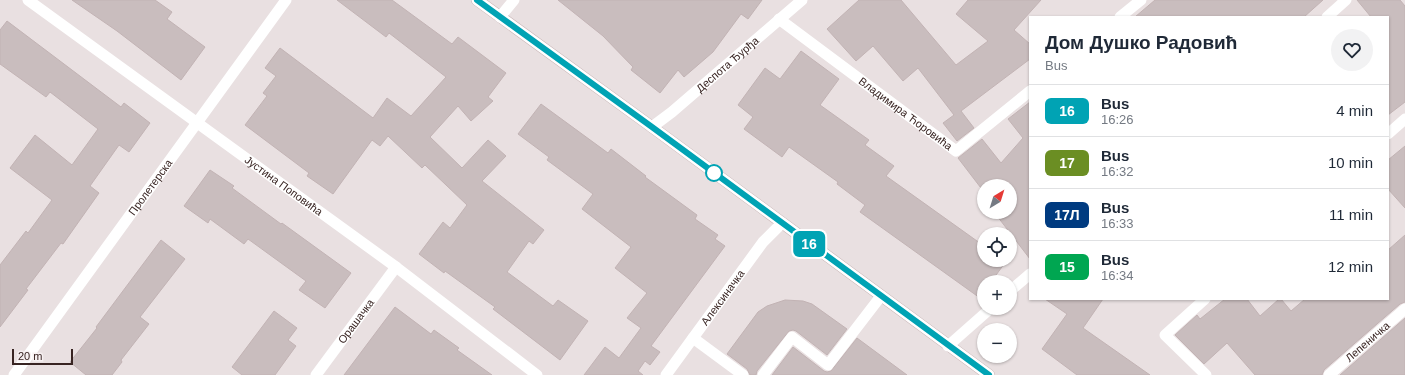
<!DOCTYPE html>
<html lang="en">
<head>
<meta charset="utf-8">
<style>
  :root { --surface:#fff; --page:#f2f2f3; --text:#1f2937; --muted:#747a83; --line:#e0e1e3 }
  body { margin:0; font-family:Helvetica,sans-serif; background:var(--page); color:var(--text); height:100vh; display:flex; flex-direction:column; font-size:15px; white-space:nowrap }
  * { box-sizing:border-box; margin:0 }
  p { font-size:13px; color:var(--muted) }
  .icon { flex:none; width:22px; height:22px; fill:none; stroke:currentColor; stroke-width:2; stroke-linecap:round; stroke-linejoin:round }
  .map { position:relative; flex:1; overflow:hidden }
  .side { position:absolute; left:1029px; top:16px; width:360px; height:284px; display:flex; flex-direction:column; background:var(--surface); border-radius:0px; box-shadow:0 1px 3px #0004 }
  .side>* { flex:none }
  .badge { padding:0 8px; border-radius:6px; font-size:14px; line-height:26px }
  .needle { width:26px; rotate:38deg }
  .buttons { position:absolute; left:977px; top:179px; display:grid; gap:8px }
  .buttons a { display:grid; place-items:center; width:40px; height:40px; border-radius:50%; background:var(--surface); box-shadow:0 1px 3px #0004; font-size:20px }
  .scale { position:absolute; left:12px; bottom:10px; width:61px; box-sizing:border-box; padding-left:4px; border:2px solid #382422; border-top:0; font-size:11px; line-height:14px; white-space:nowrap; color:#382422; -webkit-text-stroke:3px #f6f0f1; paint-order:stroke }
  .map>.badge { position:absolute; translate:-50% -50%; box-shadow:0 0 0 2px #fff }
  .round { display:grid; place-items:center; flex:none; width:42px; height:42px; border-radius:21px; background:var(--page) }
  .headline { display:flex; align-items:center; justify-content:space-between; height:68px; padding:0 16px }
  h1 { font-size:19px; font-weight:700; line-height:30px }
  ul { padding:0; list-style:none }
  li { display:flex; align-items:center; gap:12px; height:52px; padding:0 16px; border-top:1px solid var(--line) }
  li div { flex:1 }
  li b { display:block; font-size:15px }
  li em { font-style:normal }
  li .badge { min-width:44px; font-weight:700; text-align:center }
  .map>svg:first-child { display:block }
</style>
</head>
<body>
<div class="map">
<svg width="1405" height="375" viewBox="0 0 1405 375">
  <rect width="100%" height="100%" fill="#e9e0e1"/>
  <!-- building -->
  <g fill="#c9bdbe" stroke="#c2b3b4">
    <polygon points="72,0 155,0 172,12 167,19 205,47 181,80 117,31"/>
    <polygon points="337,0 392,0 452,44 458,37 506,73 488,97 493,101 471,121 458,106 430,137 462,168 488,140 506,156 482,181 544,230 533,244 529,241 507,272 553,306 558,300 588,321 560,360 493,309 495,307 445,271 444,273 419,254 443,222 450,228 467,205 425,165 422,168 388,136 380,146 372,140 333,194 307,176 309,173 245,125 267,96 263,93 276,76 265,68 280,48 373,118 387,98 411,116 446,77 389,33 386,37"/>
    <polygon points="558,0 762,0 748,19 741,14 713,52 684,77 678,70 660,93 631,70 633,67 603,36"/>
    <polygon points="859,0 901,0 956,65 988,41 956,14 968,0 1041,0 1014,30 1030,44 1030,59 961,111 974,128 957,141 943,123 954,115 918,68 903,81 873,46 856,61 827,29"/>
    <polygon points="1155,0 1323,0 1304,17 1135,17"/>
    <polygon points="1357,0 1400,0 1405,6 1405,102 1388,115 1388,17 1371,17"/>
    <polygon points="7,21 121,107 124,103 150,123 129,152 119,145 90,186 99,193 63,244 61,243 26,289 28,290 0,327 0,265 26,231 28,233 52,200 10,168 35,135 72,165 98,129 50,92 46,97 0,64 0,30"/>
    <polygon points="801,51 839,79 820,105 869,140 865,145 894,166 886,176 984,246 984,260 1007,260 991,282 984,282 984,292 980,298 860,212 865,205 837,184 838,182 789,147 782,157 744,129 753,117 738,105 765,68 780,79"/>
    <polygon points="1030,102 1030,259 994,212 1010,212 1010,186 984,186 984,192 958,158 982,139 1001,163 1023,138 1008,119"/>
    <polygon points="541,104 608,153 611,149 646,176 645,177 697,215 695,219 718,235 715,239 725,246 651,346 660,352 650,365 645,361 638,371 643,375 584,375 605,347 619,358 641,328 627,318 647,293 615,268 631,247 582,209 593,194 547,160 549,157 518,134"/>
    <polygon points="1405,146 1405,208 1388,189 1388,160"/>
    <polygon points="210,170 234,186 232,188 281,224 282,223 351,273 325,308 299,290 306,281 248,239 244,244 210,219 208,223 184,206"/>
    <polygon points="1405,235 1405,302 1400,304 1324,370 1322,375 1255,375 1227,343 1204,364 1175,335 1197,315 1200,319 1225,299 1247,299 1260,316 1279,299 1281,299 1291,311 1305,299 1388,299 1388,250"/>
    <polygon points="161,240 185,259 140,317 149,324 121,360 122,362 112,375 86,375 70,362 97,328 96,327"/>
    <polygon points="1045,299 1103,299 1083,328 1150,375 1077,375 1042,349 1067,314"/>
    <polygon points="785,300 803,301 812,304 847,329 827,355 796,331 793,330 789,331 757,371 756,375 750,375 747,369 727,354 758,312 767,306"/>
    <polygon points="395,307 431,334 434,330 459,348 457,350 492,375 344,375"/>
    <polygon points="274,311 297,328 288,340 296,346 275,375 242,375 232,367"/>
    <polygon points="1405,318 1405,375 1340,375"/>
    <polygon points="857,338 907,375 772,375 793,347 824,371 827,372 831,371"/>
  </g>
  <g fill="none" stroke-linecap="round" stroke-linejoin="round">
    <!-- secondary casing -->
    <g stroke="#c8b4b5" stroke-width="12">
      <polyline id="secondary" points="477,0 652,127 989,375"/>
    </g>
    <!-- service -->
    <g stroke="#fff" stroke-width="11">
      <polyline points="693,338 743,375"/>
      <polyline points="763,375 792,337 828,365 881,296"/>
    </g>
    <!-- minor -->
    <g stroke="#fff" stroke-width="11">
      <path id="s1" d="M28 0 396 267 537 375"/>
      <polyline points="500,17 514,0"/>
      <polyline points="1120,17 1141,0"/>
      <polyline points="1327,17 1346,0"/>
      <path id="s2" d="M779 19 956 151 1030 91"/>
      <path id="s3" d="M652 127 672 112 802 0"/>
      <polyline points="1388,134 1405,119"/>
      <polyline points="1010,291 1030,274"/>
      <polyline points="1205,299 1165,335 1206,375"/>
      <polyline points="948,346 991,308"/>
      <path id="s4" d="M316 375 396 267"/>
      <path id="s5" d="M666 375 763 242 782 223"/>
      <path id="s6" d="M1329 375 1405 309"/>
    </g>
    <!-- tertiary -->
    <path stroke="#fff" stroke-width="11" id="s7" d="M14 375 286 0"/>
    <!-- secondary -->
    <use href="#secondary" stroke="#fff" stroke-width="11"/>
  </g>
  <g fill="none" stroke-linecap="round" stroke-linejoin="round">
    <!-- line casing -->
    <g stroke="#fff" stroke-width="9">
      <polyline id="line" points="477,0 652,127 989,375"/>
    </g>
    <!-- line -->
    <use href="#line" stroke="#00a3b4" stroke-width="6"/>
  </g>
  <!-- markers -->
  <circle fill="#fff" stroke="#00a3b4" stroke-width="2" cx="714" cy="173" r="8"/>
  <g text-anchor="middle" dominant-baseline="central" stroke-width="4" stroke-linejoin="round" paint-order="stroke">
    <!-- street labels -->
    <g font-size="11" fill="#382422" stroke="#f6f0f1">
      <text stroke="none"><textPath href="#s3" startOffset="98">Деспота Ђурђа</textPath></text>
      <text stroke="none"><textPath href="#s2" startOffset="158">Владимира Ћоровића</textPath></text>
      <text stroke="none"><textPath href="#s1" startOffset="316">Јустина Поповића</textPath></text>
      <text stroke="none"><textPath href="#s7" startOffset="232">Пролетерска</textPath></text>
      <text stroke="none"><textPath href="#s5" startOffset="96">Алексиначка</textPath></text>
      <text stroke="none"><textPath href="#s4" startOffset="67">Орашачка</textPath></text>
      <text stroke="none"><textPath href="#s6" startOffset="51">Лепеничка</textPath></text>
    </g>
  </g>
</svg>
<div class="buttons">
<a><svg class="needle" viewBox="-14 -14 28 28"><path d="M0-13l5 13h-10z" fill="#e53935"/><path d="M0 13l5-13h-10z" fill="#747a83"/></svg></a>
<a><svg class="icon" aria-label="locate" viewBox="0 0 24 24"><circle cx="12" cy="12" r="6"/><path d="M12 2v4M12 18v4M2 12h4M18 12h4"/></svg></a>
<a>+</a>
<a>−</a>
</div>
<div class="scale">20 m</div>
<b class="badge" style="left:809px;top:244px;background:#00a3b4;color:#fff">16</b>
<section class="side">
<div class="headline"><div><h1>Дом Душко Радовић</h1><p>Bus</p></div><a class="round"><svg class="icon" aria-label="heart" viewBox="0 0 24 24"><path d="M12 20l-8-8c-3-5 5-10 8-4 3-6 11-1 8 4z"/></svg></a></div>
<ul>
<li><span class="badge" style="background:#00a3b4;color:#fff">16</span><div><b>Bus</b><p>16:26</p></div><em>4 min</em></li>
<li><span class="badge" style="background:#6b8e23;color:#fff">17</span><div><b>Bus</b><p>16:32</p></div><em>10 min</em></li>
<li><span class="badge" style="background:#003b80;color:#fff">17Л</span><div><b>Bus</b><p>16:33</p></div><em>11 min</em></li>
<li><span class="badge" style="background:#00a651;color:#fff">15</span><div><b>Bus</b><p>16:34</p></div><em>12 min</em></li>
</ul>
</section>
</div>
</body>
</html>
